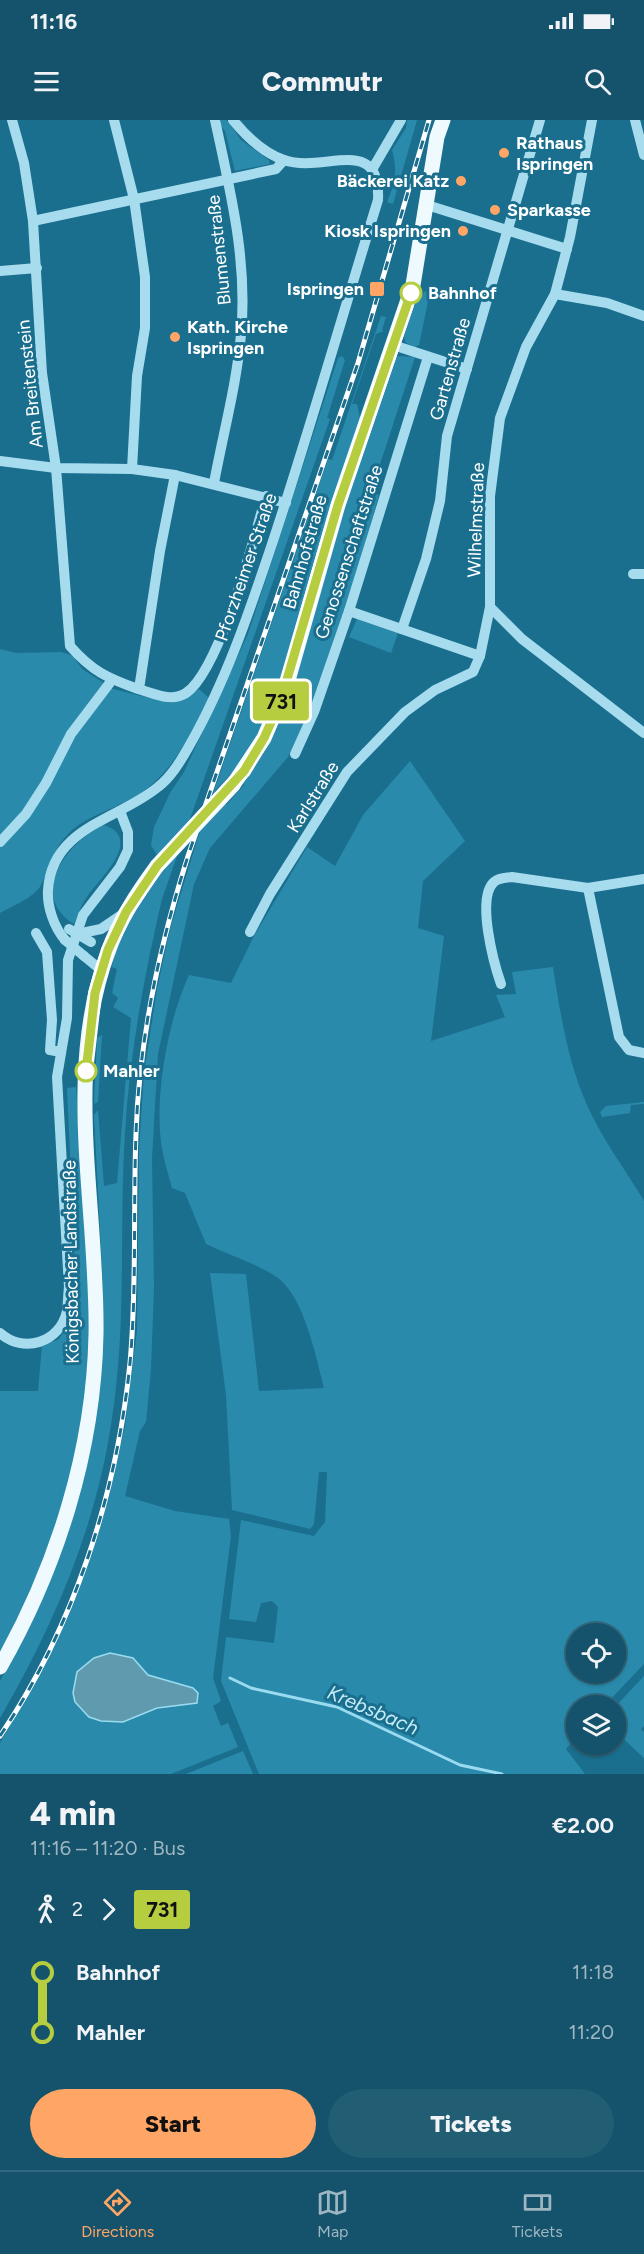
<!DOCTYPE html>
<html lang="en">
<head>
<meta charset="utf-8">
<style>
  :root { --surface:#14536b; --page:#215d73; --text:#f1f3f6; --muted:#9db6c1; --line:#33697e; --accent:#ffa565 }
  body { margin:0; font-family:Figtree,sans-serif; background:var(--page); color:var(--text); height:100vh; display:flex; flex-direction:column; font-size:22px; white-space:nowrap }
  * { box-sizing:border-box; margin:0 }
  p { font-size:20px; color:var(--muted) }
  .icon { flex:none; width:33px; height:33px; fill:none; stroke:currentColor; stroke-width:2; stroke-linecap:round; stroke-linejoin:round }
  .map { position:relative; height:1654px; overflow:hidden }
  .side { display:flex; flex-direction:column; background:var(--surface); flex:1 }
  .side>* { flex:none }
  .badge { padding:0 12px; border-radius:4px; font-size:21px; line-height:39px }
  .tools { position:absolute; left:566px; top:1503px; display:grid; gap:12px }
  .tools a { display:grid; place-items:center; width:60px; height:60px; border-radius:50%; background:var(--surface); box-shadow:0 2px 4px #0004,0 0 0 2px var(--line); font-size:30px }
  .map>.badge { position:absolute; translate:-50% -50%; box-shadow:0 0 0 3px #fff }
  .legs { display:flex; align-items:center; gap:9px; height:66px; padding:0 30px; font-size:20px }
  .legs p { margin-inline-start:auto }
  .overview { display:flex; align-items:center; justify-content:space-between; height:102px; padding:0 30px }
  h1 { font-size:33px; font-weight:800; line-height:45px }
  .cta { display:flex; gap:12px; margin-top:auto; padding:12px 30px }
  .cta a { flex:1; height:69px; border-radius:36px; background:var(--accent); color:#111; font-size:24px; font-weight:800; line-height:69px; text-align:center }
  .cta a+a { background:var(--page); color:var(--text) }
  ul { padding:0 30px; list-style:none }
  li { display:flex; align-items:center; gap:21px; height:60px; font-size:22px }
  li i { display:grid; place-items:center; width:9px; height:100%; margin:0 8px; background:currentColor }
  li i::after { content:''; width:15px; height:15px; margin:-8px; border:4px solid; border-radius:50%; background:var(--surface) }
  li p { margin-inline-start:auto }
  li:first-child i { background:linear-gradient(#0000 50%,currentColor 0) }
  li:last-child i { background:linear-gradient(currentColor 50%,#0000 0) }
  .status { display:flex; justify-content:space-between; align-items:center; height:42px; padding:0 30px; background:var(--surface); direction:ltr }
  .status svg { height:16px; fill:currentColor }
  header { display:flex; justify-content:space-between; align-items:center; height:78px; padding:0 30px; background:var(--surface); font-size:27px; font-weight:800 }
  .tab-bar { display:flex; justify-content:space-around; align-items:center; height:84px; border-top:2px solid var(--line); background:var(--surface); font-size:16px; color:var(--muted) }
  .tab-bar a { display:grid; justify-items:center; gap:3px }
  .tab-bar .current { color:var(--accent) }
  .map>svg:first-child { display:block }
</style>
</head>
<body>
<div class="status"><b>11:16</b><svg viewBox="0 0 49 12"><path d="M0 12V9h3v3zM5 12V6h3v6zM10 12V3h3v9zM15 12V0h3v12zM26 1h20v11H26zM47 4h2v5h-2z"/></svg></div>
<header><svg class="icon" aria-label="menu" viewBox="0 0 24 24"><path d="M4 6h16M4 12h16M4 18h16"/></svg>Commutr<svg class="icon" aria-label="search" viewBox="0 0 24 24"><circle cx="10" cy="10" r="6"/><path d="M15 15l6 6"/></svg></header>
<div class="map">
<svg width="644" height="1654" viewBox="0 0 644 1654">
  <rect width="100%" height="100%" fill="#1a6f8f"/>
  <!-- green -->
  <g fill="#2a8aab" fill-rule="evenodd">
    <polygon points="221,0 227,0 241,20 269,40 270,44 235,51 225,11 219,4"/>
    <path d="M407 0H417L393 84 387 82C395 63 398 50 392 30L406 8Z"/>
    <path d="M425 171 430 172 419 225 415 227 406 223C397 204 416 185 425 171Z"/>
    <path d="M381 196 386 197 382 210 384 211 376 214 352 284H357L360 298 334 380 287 547 261 612 233 655 231 654 215 671 226 685 244 665 242 663C291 590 306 514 330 430 347 369 367 309 388 249L396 236 415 237 371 372 379 375 348 482 313 584 288 637 210 728 194 764 158 934 152 1038 154 1168 151 1249 146 1302 140 1311 125 1376 175 1391 229 1399 231 1416 213 1558 221 1581 213 1586 221 1606 228 1603 238 1627 171 1654H0V1623L48 1538 83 1458 109 1377 125 1306 137 1211 139 1030 144 953 157 869 170 809 198 717 328 339 332 340Z"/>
    <path d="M342 236 345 240 327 298 330 299 162 779C144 856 130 932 125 1012 119 1108 127 1201 112 1298 97 1405 54 1505 0 1598V1561L15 1533 63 1426 103 1168 94 995 98 990 104 1066 117 1063 131 898 113 887 118 878 112 873 117 849 112 847C118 809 141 777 165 749L151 725 154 707 170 673 184 652 248 514 338 238Z"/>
    <polygon points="357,499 398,513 391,533 349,517"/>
    <path d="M0 529 16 533 61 532 73 536 82 549 113 569 170 583 199 569 209 578C189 617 170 659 129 680 110 690 89 696 72 710 51 730 53 742 41 765 34 778 12 786 0 793Z"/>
    <path d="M410 641 465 721 423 761 418 808 444 816 431 921 505 897 496 875 516 874 512 852 553 847C560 892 568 943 587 985 602 1019 625 1049 644 1081V1544L605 1585 576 1586V1617L566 1629 585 1654H259L221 1561 226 1517 274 1523 278 1487 272 1481 261 1483 256 1502 229 1499 241 1400 314 1416 325 1402 327 1352H319L314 1404 310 1409 232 1390 226 1275 210 1153 246 1154 259 1271 324 1268C316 1237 304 1177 278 1158 258 1144 229 1135 206 1124L185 1073 172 1068C168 1053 163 1037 161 1022 155 972 168 901 189 855L231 863 254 816 307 727 335 746 363 695ZM576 1514H615V1552H576Z"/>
    <path d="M104 705C145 719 98 760 87 777 81 785 78 795 74 804 27 775 68 721 104 705Z"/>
    <polygon points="102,915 98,982 94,984 97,918"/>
    <polygon points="76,967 88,1149 89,1257 71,1359 46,1436 0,1536 0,1271 38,1271 42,1226 59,1219 74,1196 75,1143 67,968"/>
    <polygon points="644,982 644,984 631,985 630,993 602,997 600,992 606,986"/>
    <polygon points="644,1556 644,1606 641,1609 644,1612 644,1638 615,1611 615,1587"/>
    <polygon points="243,1631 253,1654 186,1654"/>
  </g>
  <!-- water -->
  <polygon fill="#609aaf" stroke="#9adbf0" stroke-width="1.5" points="110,1533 133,1538 148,1555 193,1568 198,1573 197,1583 157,1588 123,1602 101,1601 89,1597 75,1582 73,1573 77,1552 94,1538"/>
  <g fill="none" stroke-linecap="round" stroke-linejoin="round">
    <!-- stream -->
    <polyline stroke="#9adbf0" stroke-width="3" points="230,1558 251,1568 337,1587 460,1645 502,1654"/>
    <!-- minor -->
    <g stroke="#a7dcee" stroke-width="10">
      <path d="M12 0 24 43 33 101 42 253 56 348 70 526C92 551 107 558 138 569 153 573 171 583 186 573 220 550 254 418 266 376"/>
      <polyline points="114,0 134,79 145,157 145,208 137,256 132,349"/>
      <polyline points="592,0 570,117 555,174 526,227 500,298 490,376 490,487 522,519 644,613"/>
      <polyline points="635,0 644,35"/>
      <polyline points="373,48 401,0"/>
      <polyline points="427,85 567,129"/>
      <polyline points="33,101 276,49 284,40"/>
      <polyline points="0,151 37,148"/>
      <polyline points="555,174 607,183 644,196"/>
      <polyline points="393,225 467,249"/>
      <polyline points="0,341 56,348 132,349 175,355 286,383"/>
      <path d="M214 363C223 314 237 263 241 214 248 141 230 70 215 0"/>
      <polyline points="633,454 644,454"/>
      <polyline points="349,491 480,536"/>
      <polyline points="402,509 426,439 440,381 447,316 540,0"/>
      <polyline points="139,569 160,431 175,355"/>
      <polyline points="295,634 314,592 349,491 428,237"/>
      <polyline points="0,722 26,694 46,663 71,614 112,560"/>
      <polyline points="588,768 619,917 629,930 644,933"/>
      <polyline points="250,812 270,774 347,652 405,592 435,570 473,552 480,536 490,487"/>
      <polyline points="36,813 47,832 52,900 50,930 61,932"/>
      <polyline points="77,814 101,809 123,794"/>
      <path d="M65 820C54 807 47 787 48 770 52 707 118 700 158 667 171 657 180 642 188 628 226 562 250 490 274 418 311 306 343 193 378 80 381 13 324 54 284 40 264 33 246 16 233 0"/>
      <polyline points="84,836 101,850"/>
      <path d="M501 864C494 844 476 778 494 762 500 757 506 758 512 757L588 768 644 759"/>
      <path d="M0 1213C23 1234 60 1223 67 1191 68 1184 68 1175 69 1167L57 957 67 898 68 840 83 795 120 747 128 730V712L120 691"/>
    </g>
    <!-- major -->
    <g stroke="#effaff" stroke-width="15">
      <polyline points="233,665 264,618 287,564 338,385 413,165 437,17 443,0"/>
      <path d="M0 1547C57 1447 94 1330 96 1214 98 1088 63 953 108 832 119 800 138 772 157 746"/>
    </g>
    <!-- rail casing -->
    <g stroke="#fff" stroke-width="5">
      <path id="rail" d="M0 1616C74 1507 117 1373 130 1243 137 1167 133 1091 136 1014 139 919 159 827 188 736L358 243 429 0"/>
    </g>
    <!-- rail -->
    <use href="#rail" stroke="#1a6f8f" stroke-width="3" stroke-dasharray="9" stroke-linecap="butt"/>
    <!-- minor-bridge -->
    <g stroke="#a7dcee" stroke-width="10">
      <polyline points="69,809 91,822"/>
      <polyline points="65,820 84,836"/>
    </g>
    <!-- major-bridge -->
    <polyline stroke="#effaff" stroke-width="15" points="157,746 233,665"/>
  </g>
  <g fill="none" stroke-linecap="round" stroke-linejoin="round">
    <!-- line-1 casing -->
    <g stroke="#fff" stroke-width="14">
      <polyline id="line-1" points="86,951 95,873 108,830 126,792 157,746 244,651 264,618 281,580 338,385 411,173"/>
    </g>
    <!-- line-1 -->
    <use href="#line-1" stroke="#b6cd3f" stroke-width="9"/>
  </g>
  <!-- markers -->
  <g fill="#ffa565" stroke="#1a6f8f" stroke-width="2">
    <circle cx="504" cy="33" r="6"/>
    <circle cx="461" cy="61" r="6"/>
    <circle cx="495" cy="90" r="6"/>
    <circle cx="463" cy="111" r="6"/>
    <rect x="369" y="161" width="16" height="16" rx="3"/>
    <circle cx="175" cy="217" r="6"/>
  </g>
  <g fill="#fff" stroke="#b6cd3f" stroke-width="3">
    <circle cx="411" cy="173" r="10"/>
    <circle cx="86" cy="951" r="10"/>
  </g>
  <g text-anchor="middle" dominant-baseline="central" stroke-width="6" stroke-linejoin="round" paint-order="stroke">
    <!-- poi labels -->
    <g font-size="18" font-weight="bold" fill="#fff" stroke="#1a6f8f" text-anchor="start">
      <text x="516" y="23">Rathaus<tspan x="516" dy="21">Ispringen</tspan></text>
      <text x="449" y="61" text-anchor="end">Bäckerei Katz</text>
      <text x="507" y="90">Sparkasse</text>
      <text x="451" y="111" text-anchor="end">Kiosk Ispringen</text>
      <text x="364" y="169" text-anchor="end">Ispringen</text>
      <text x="187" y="207">Kath. Kirche<tspan x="187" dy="21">Ispringen</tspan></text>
    </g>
    <!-- street labels -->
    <g font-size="18" fill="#fff" stroke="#1a6f8f">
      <text transform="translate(219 130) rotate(-96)">Blumenstraße</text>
      <text transform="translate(450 249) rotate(-74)">Gartenstraße</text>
      <text transform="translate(30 264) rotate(-96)">Am Breitenstein</text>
      <text transform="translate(476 400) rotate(-88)">Wilhelmstraße</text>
      <text transform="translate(305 432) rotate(-74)">Bahnhofstraße</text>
      <text transform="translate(349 432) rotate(-72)">Genossenschaftstraße</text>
      <text transform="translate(246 447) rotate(-71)">Pforzheimer Straße</text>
      <text transform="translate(313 677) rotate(-58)">Karlstraße</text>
      <text transform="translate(71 1142) rotate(-91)">Königsbacher Landstraße</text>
    </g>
    <!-- stop labels -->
    <g font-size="18" font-weight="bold" fill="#fff" stroke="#1a6f8f" text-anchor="start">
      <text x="428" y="173">Bahnhof</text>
      <text x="103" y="951">Mahler</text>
    </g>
    <!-- water labels -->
    <g font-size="20" font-style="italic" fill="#c6ecf8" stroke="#1a6f8f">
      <text transform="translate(373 1590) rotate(23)">Krebsbach</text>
    </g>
  </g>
</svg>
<div class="tools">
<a><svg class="icon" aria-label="locate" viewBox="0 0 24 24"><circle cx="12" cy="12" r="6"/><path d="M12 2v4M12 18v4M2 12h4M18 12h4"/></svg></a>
<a><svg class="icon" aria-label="layers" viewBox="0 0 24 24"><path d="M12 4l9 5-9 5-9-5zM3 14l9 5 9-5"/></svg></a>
</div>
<b class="badge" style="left:281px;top:581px;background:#b6cd3f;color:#111">731</b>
</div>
<section class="side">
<div class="overview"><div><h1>4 min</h1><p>11:16 – 11:20 · Bus</p></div><b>€2.00</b></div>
<div class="legs"><svg class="icon" aria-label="walk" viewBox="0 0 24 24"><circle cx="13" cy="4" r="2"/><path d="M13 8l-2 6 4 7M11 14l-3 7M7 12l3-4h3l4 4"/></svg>2<svg class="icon" aria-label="forward" viewBox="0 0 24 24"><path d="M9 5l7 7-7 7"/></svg><b class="badge" style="background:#b6cd3f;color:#111">731</b></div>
<ul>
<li><i style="color:#b6cd3f"></i><b>Bahnhof</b><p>11:18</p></li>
<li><i style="color:#b6cd3f"></i><b>Mahler</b><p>11:20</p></li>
</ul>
<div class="cta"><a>Start</a><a>Tickets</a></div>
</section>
<nav class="tab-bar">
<a class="current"><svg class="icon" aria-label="directions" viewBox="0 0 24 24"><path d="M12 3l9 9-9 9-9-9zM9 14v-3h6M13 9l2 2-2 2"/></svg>Directions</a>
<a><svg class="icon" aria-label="map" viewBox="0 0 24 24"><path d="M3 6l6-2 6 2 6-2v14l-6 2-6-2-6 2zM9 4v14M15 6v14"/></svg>Map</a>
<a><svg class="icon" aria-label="tickets" viewBox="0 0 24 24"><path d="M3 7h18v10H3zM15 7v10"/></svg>Tickets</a>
</nav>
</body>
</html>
